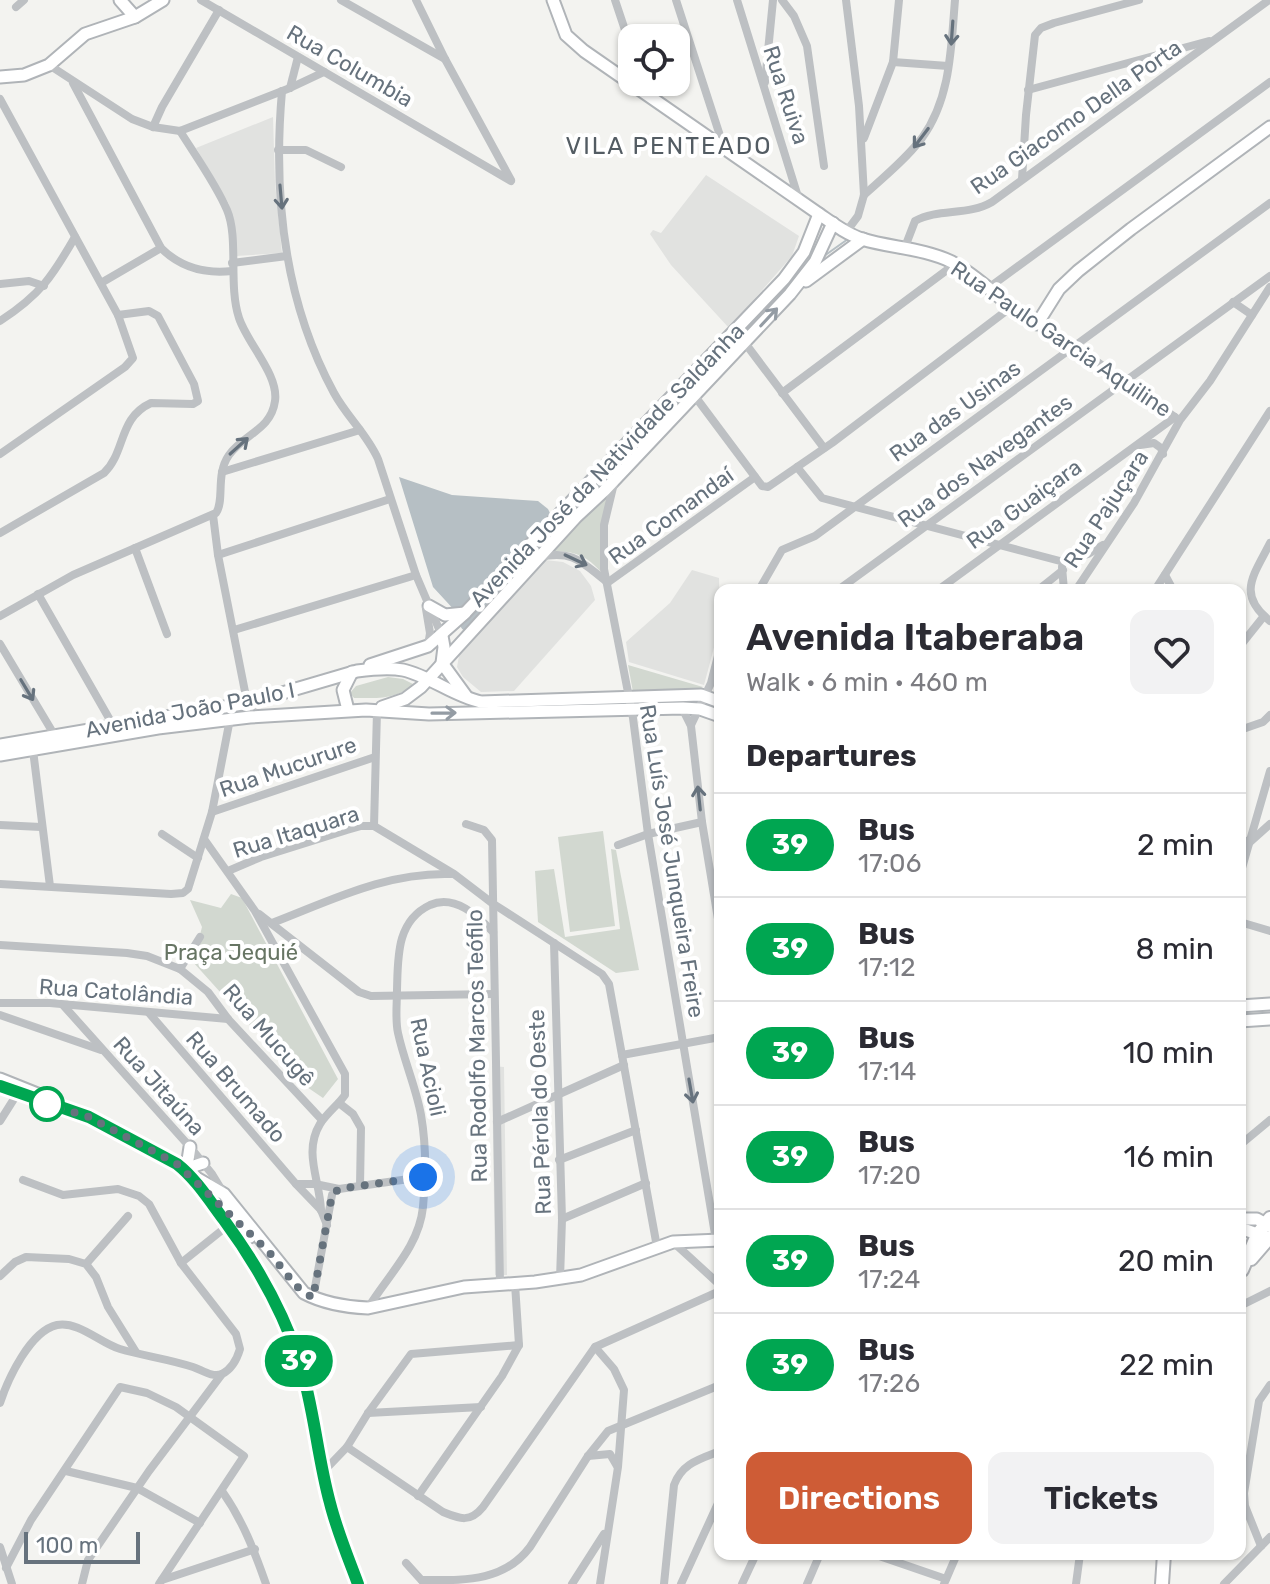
<!DOCTYPE html>
<html lang="en">
<head>
<meta charset="utf-8">
<style>
  :root { --surface:#fff; --page:#f2f2f3; --text:#2b2b33; --muted:#7c7c81; --line:#e1e1e2; --accent:#ce5c36 }
  body { margin:0; font-family:Rubik,sans-serif; background:var(--page); color:var(--text); height:100vh; display:flex; flex-direction:column; font-size:30px; white-space:nowrap }
  * { box-sizing:border-box; margin:0 }
  p { font-size:26px; color:var(--muted) }
  .icon { flex:none; width:44px; height:44px; fill:none; stroke:currentColor; stroke-width:2; stroke-linecap:round; stroke-linejoin:round }
  .map { position:relative; flex:1; overflow:hidden }
  .details { position:absolute; left:714px; top:584px; width:532px; height:976px; display:flex; flex-direction:column; background:var(--surface); border-radius:16px; box-shadow:0 2px 6px #0004 }
  .details>* { flex:none }
  .badge { padding:0 16px; border-radius:26px; font-size:28px; line-height:52px }
  .buttons { position:absolute; left:618px; top:24px; display:grid; gap:16px }
  .buttons a { display:grid; place-items:center; width:72px; height:72px; border-radius:16px; background:var(--surface); box-shadow:0 2px 6px #0004; font-size:40px }
  .scale { position:absolute; left:24px; bottom:20px; width:116px; box-sizing:border-box; padding-left:8px; border:4px solid #66727d; border-top:0; font-size:22px; line-height:28px; white-space:nowrap; color:#66727d; -webkit-text-stroke:6px #fff; paint-order:stroke }
  .you { position:absolute; width:40px; height:40px; margin:-20px; border:6px solid #fff; border-radius:50%; background:#1a73e8; box-shadow:0 0 0 12px #1a73e833 }
  .map>.badge { position:absolute; translate:-50% -50%; box-shadow:0 0 0 4px #fff }
  h2 { padding:0 32px; font-size:30px; line-height:72px }
  .round { display:grid; place-items:center; flex:none; width:84px; height:84px; border-radius:16px; background:var(--page) }
  .summary { display:flex; align-items:center; justify-content:space-between; height:136px; padding:0 32px }
  h1 { font-size:38px; font-weight:600; line-height:60px }
  .primary-button { display:flex; gap:16px; margin-top:auto; padding:16px 32px }
  .primary-button a { flex:1; height:92px; border-radius:16px; background:var(--accent); color:#fff; font-size:32px; font-weight:600; line-height:92px; text-align:center }
  .primary-button a+a { background:var(--page); color:var(--text) }
  ul { padding:0; list-style:none }
  li { display:flex; align-items:center; gap:24px; height:104px; padding:0 32px; border-top:2px solid var(--line) }
  li div { flex:1 }
  li b { display:block; font-size:30px }
  li em { font-style:normal }
  li .badge { min-width:88px; font-weight:700; text-align:center }
  .map>svg:first-child { display:block }
</style>
</head>
<body>
<div class="map">
<svg width="1270" height="1584" viewBox="0 0 1270 1584">
  <rect width="100%" height="100%" fill="#f3f3f0"/>
  <!-- built -->
  <g fill="#e1e2e0">
    <polygon points="273,117 275,183 282,253 236,256 229,204 196,148"/>
    <polygon points="706,175 799,236 792,256 729,328 671,265 650,234 653,230 661,233"/>
    <polygon points="545,560 563,562 580,571 591,586 595,600 514,691 481,692 463,677 457,667 459,656"/>
    <polygon points="692,570 719,578 720,625 704,685 629,662 626,642 670,603"/>
    <polygon points="492,1066 504,1067 507,1275 495,1275"/>
  </g>
  <!-- green -->
  <g fill="#d2d8d0">
    <path d="M608 493 600 530 601 572C585 554 572 550 548 552Z"/>
    <polygon points="628,665 703,687 697,690 633,692"/>
    <path d="M388 677 403 679 413 684C397 700 376 698 354 698L350 693 356 686Z"/>
    <polygon points="603,831 615,926 570,932 558,837"/>
    <polygon points="611,849 616,850 639,970 616,973 538,922 535,871 554,869 565,937 620,929"/>
    <polygon points="231,894 242,898 338,1079 323,1098 304,1085 193,962 202,927 190,900 221,908"/>
  </g>
  <!-- water -->
  <polygon fill="#b6bfc4" points="399,477 452,495 538,501 548,509 551,515 548,521 457,613 433,587"/>
  <g fill="none" stroke-linecap="round" stroke-linejoin="round">
    <!-- stream -->
    <g stroke="#b6bfc4" stroke-width="2">
      <polyline points="824,256 848,239"/>
      <polyline points="783,288 793,281 810,258"/>
    </g>
    <!-- canal -->
    <g stroke="#b6bfc4" stroke-width="8">
      <polyline points="582,505 669,414 783,288"/>
      <polyline points="465,626 548,540"/>
    </g>
    <!-- secondary casing -->
    <g stroke="#b0b4b8" stroke-width="15">
      <g id="secondary">
        <polyline points="120,0 135,17"/>
        <path d="M553 0 566 35 584 51 819 214C832 223 846 234 862 239 891 248 923 248 952 262 983 279 1006 307 1037 324L1059 289 1078 271 1131 229 1270 127"/>
        <polyline points="0,77 24,75 49,65 85,34 135,17 163,0"/>
        <polyline points="806,281 863,239"/>
        <polyline points="429,606 445,615 465,613"/>
        <polyline points="442,636 444,647 442,663 466,696"/>
        <polyline points="370,665 428,646 463,615 784,279 804,252 819,214"/>
        <polyline points="382,707 405,699 421,687 576,517 605,490 790,294 815,262 833,223"/>
        <polyline points="348,710 343,690 352,672"/>
        <path d="M0 745 248 703 357 671C372 669 388 667 403 670 430 676 453 696 481 702L701 695 720 702"/>
        <polyline points="0,755 158,728 250,717 366,710 429,714 683,708 700,709 720,716"/>
        <polyline points="1240,1006 1270,1004"/>
        <polyline points="1240,1021 1270,1019"/>
        <polyline points="0,1079 40,1095"/>
        <path d="M0 1086 89 1117 177 1164C196 1180 209 1200 224 1220 255 1262 282 1309 299 1360 314 1406 317 1456 330 1503 337 1531 348 1557 358 1584"/>
        <polyline points="180,1166 188,1160 190,1147"/>
        <polyline points="189,1174 194,1166 203,1163"/>
        <path d="M193 1176 224 1194 304 1293C323 1303 346 1307 368 1308L464 1287 535 1282 581 1275 673 1242 720 1240"/>
        <polyline points="220,1206 250,1237"/>
        <polyline points="1240,1219 1257,1219 1270,1226"/>
        <polyline points="1240,1228 1266,1237"/>
      </g>
    </g>
    <!-- primary casing -->
    <g stroke="#afb2b6" stroke-width="16">
      <g id="primary">
        <polyline points="1251,1259 1270,1237"/>
        <polyline points="1242,1270 1257,1235 1270,1218"/>
        <polyline points="1162,1584 1164,1554"/>
      </g>
    </g>
    <!-- street -->
    <g stroke="#bdc0c3" stroke-width="8">
      <polyline points="201,0 511,181"/>
      <polyline points="341,0 445,59"/>
      <polyline points="416,0 445,59 511,180"/>
      <polyline points="615,0 632,51"/>
      <polyline points="676,0 724,148"/>
      <polyline points="737,0 799,200"/>
      <polyline points="782,0 794,16 807,46 824,166"/>
      <polyline points="846,0 859,106 864,195 858,216 846,232"/>
      <polyline points="16,7 24,0"/>
      <polyline points="893,62 948,66"/>
      <polyline points="49,65 132,119 153,127 180,131 290,88 324,72"/>
      <polyline points="765,82 773,0"/>
      <path d="M73 83 161 248C181 268 205 274 232 271"/>
      <polyline points="290,88 298,57"/>
      <polyline points="1028,90 1209,41"/>
      <path d="M282 91C273 194 284 301 334 393 347 417 367 434 378 459L416 575 442 636"/>
      <polyline points="0,99 118,315 133,358 125,367 0,454"/>
      <polyline points="153,127 162,107 219,10"/>
      <polyline points="864,138 893,62 899,0"/>
      <polyline points="278,150 306,150 341,167"/>
      <polyline points="1022,179 1026,115 1035,35 1041,28 1054,23 1139,0"/>
      <path d="M864 195C884 177 906 159 922 138 951 98 951 47 955 0"/>
      <path d="M905 247 915 221C938 208 968 216 992 202L1269 0"/>
      <polyline points="232,263 287,256"/>
      <polyline points="101,283 161,248"/>
      <polyline points="0,284 29,281 44,286"/>
      <polyline points="987,289 1270,82"/>
      <polyline points="1233,302 1252,315"/>
      <path d="M0 321C40 295 52 277 75 237"/>
      <polyline points="1037,324 1075,346 1179,420"/>
      <polyline points="745,343 824,448"/>
      <polyline points="782,393 955,264"/>
      <polyline points="694,395 762,486 768,487 832,443 1010,308"/>
      <polyline points="1140,445 1154,443 1161,448 1163,454"/>
      <polyline points="797,467 822,498 1022,551 1060,561 1069,560 1088,554 1103,545"/>
      <polyline points="222,472 360,430"/>
      <polyline points="615,479 604,525 604,569 633,718 648,834 716,1240"/>
      <polyline points="213,515 218,555 250,717"/>
      <path d="M0 533 104 473C126 452 118 418 151 403L193 404 198 401 194 384 158 316 149 311 118 315"/>
      <path d="M1270 543C1254 575 1236 594 1270 621"/>
      <polyline points="135,548 167,634"/>
      <polyline points="218,555 390,499"/>
      <path d="M539 557C575 550 581 562 607 582"/>
      <polyline points="1062,567 1064,590"/>
      <polyline points="1165,575 1173,590"/>
      <polyline points="607,583 755,477"/>
      <polyline points="759,590 782,550 815,536 1270,203"/>
      <polyline points="838,590 1270,276"/>
      <polyline points="938,590 1175,417"/>
      <polyline points="1038,590 1063,570"/>
      <polyline points="1076,590 1134,503 1180,420 1210,381 1270,287"/>
      <polyline points="1155,590 1270,411"/>
      <polyline points="38,594 114,727"/>
      <polyline points="426,609 430,633 428,646"/>
      <path d="M0 616 73 575 216 513C225 500 215 475 229 455 244 434 271 430 275 401 279 375 247 343 239 318 228 285 239 238 227 210 216 184 195 155 180 131"/>
      <polyline points="234,630 416,575"/>
      <polyline points="0,644 55,736"/>
      <polyline points="1240,646 1264,616"/>
      <polyline points="682,708 691,726 702,822 720,931"/>
      <polyline points="691,725 711,683 720,648"/>
      <polyline points="1240,730 1263,722 1270,715"/>
      <polyline points="33,750 50,886"/>
      <polyline points="212,812 375,757"/>
      <polyline points="466,824 484,830 492,840 500,1284"/>
      <polyline points="0,825 41,827"/>
      <polyline points="374,826 377,711"/>
      <polyline points="162,834 198,858"/>
      <path d="M204 839 255 911 345 1074V1095C338 1105 327 1113 320 1124 303 1152 320 1181 321 1210"/>
      <polyline points="1240,839 1250,842 1270,824"/>
      <polyline points="618,845 648,834 702,822"/>
      <polyline points="228,871 261,857 347,830 361,826 374,826 454,874 492,903 602,974 609,984 657,1247"/>
      <polyline points="1240,875 1270,771"/>
      <polyline points="0,884 171,894 183,893 188,889 212,812 230,719"/>
      <polyline points="259,914 359,992 371,996 494,994"/>
      <polyline points="1240,922 1270,931"/>
      <path d="M272 923C332 900 386 872 451 874"/>
      <polyline points="554,943 562,1219 560,1279"/>
      <polyline points="0,945 127,953 147,956 180,969 208,992 228,1019 322,1120"/>
      <polyline points="180,969 200,937"/>
      <polyline points="0,1003 50,1003 228,1019"/>
      <polyline points="63,1005 190,1147 212,1174 223,1192"/>
      <polyline points="149,1013 296,1184"/>
      <polyline points="0,1015 101,1050"/>
      <polyline points="622,1055 720,1037"/>
      <polyline points="339,1103 353,1114 361,1128 360,1186"/>
      <polyline points="0,1121 19,1091"/>
      <polyline points="497,1122 624,1065"/>
      <polyline points="1240,1145 1270,1120"/>
      <polyline points="559,1160 636,1130"/>
      <polyline points="562,1219 646,1183"/>
      <polyline points="327,1225 321,1210 296,1184 315,1184 339,1189 423,1177"/>
      <polyline points="673,1242 720,1285"/>
      <polyline points="181,1263 231,1223"/>
      <polyline points="86,1264 128,1216"/>
      <polyline points="0,1276 15,1262 26,1257 69,1259 86,1264 96,1277 108,1307 136,1352"/>
      <polyline points="313,1298 332,1195"/>
      <polyline points="1240,1306 1270,1291"/>
      <path d="M368 1308C388 1275 419 1247 423 1207 426 1178 426 1144 421 1115 416 1087 404 1061 398 1033 395 1020 397 1004 397 990 398 958 396 921 430 905 455 894 478 916 493 932"/>
      <polyline points="595,1347 614,1369 624,1390 618,1467 600,1584"/>
      <path d="M0 1403C8 1379 30 1331 57 1325 79 1321 100 1343 120 1349 144 1356 169 1359 193 1367 202 1370 212 1378 222 1374 232 1369 237 1359 240 1349L236 1334 181 1263 149 1204 139 1196 118 1189 63 1195 23 1180"/>
      <polyline points="368,1413 481,1407"/>
      <path d="M347 1447 443 1512C460 1519 470 1523 483 1507L595 1347 720 1291"/>
      <polyline points="588,1456 610,1454 617,1466"/>
      <polyline points="66,1471 137,1488 200,1523"/>
      <polyline points="323,1472 347,1447 368,1413 411,1354 519,1345"/>
      <path d="M222 1491C243 1521 254 1550 266 1584"/>
      <polyline points="418,1496 502,1376 519,1345 515,1284"/>
      <polyline points="1261,1546 1245,1506 1244,1493 1259,1401 1270,1385"/>
      <polyline points="0,1547 12,1584"/>
      <polyline points="882,1557 946,1579"/>
      <polyline points="406,1563 424,1583"/>
      <polyline points="6,1568 31,1520 120,1387 147,1393 176,1407 244,1456 159,1584"/>
      <polyline points="162,1580 255,1549"/>
      <path d="M422 1580C462 1580 503 1583 530 1547L588 1456 608 1431 720 1385"/>
      <polyline points="82,1584 88,1560 149,1471 222,1374"/>
      <polyline points="572,1584 604,1534"/>
      <path d="M664 1584 674 1485C682 1463 700 1459 720 1451"/>
      <polyline points="681,1584 720,1499"/>
      <polyline points="742,1584 756,1554"/>
      <polyline points="807,1584 820,1554"/>
      <polyline points="944,1584 957,1554"/>
      <polyline points="1076,1584 1080,1554"/>
      <polyline points="1224,1584 1270,1537"/>
    </g>
    <!-- secondary -->
    <use href="#secondary" stroke="#fff" stroke-width="11"/>
    <!-- primary -->
    <use href="#primary" stroke="#fff" stroke-width="12"/>
  </g>
  <!-- one-way arrows -->
  <defs><path id="oneway-shaft" d="M-6 0H5M1.5-3L5.5 0L1.5 3" fill="none" stroke-width="1.6" stroke-linecap="round" stroke-linejoin="round" transform="scale(2)"/></defs>
  <g stroke="#66727d">
    <use href="#oneway-shaft" transform="translate(952 33) rotate(94)"/>
    <use href="#oneway-shaft" transform="translate(921 138) rotate(127)"/>
    <use href="#oneway-shaft" transform="translate(281 197) rotate(85)"/>
    <use href="#oneway-shaft" transform="translate(239 446) rotate(-42)"/>
    <use href="#oneway-shaft" transform="translate(576 560) rotate(25)"/>
    <use href="#oneway-shaft" transform="translate(27 690) rotate(59)"/>
    <use href="#oneway-shaft" transform="translate(699 798) rotate(-96)"/>
    <use href="#oneway-shaft" transform="translate(691 1091) rotate(80)"/>
  </g>
  <g stroke="#949ca4">
    <use href="#oneway-shaft" transform="translate(769 317) rotate(-47)"/>
    <use href="#oneway-shaft" transform="translate(444 713) rotate(-1)"/>
  </g>
  <g fill="none" stroke-linecap="round" stroke-linejoin="round">
    <!-- line casing -->
    <g stroke="#fff" stroke-width="18">
      <path id="line" d="M0 1086 89 1117 177 1164C196 1179 209 1200 224 1220 255 1262 282 1309 299 1360 314 1406 317 1456 330 1503 337 1531 348 1557 358 1584"/>
    </g>
    <!-- line -->
    <use href="#line" stroke="#00a651" stroke-width="12"/>
    <!-- walk -->
    <polyline stroke="#66727d" stroke-width="8" stroke-dasharray="0 14.4" points="47,1104 89,1117 177,1164 269,1252 296,1286 313,1298 332,1195 339,1189 423,1177"/>
  </g>
  <!-- markers -->
  <circle fill="#fff" stroke="#00a651" stroke-width="4" cx="47" cy="1104" r="16"/>
  <g text-anchor="middle" dominant-baseline="central" stroke-width="8" stroke-linejoin="round" paint-order="stroke">
    <!-- street labels -->
    <g font-size="22" fill="#66727d" stroke="#fff">
      <text transform="translate(350 66) rotate(30)">Rua Columbia</text>
      <text transform="translate(786 95) rotate(72)">Rua Ruiva</text>
      <text transform="translate(1076 117) rotate(-35)">Rua Giacomo Della Porta</text>
      <text transform="translate(1061 339) rotate(34)">Rua Paulo Garcia Aquiline</text>
      <text transform="translate(955 411) rotate(-36)">Rua das Usinas</text>
      <text transform="translate(985 461) rotate(-36)">Rua dos Navegantes</text>
      <text transform="translate(607 465) rotate(-46)">Avenida José da Natividade Saldanha</text>
      <text transform="translate(1024 504) rotate(-36)">Rua Guaiçara</text>
      <text transform="translate(1106 509) rotate(-57)">Rua Pajuçara</text>
      <text transform="translate(671 516) rotate(-36)">Rua Comandaí</text>
      <text transform="translate(190 710) rotate(-11)">Avenida João Paulo I</text>
      <text transform="translate(288 767) rotate(-19)">Rua Mucurure</text>
      <text transform="translate(296 832) rotate(-17)">Rua Itaquara</text>
      <text transform="translate(672 861) rotate(81)">Rua Luís José Junqueira Freire</text>
      <text transform="translate(116 992) rotate(4)">Rua Catolândia</text>
      <text transform="translate(269 1035) rotate(49)">Rua Mucugê</text>
      <text transform="translate(477 1046) rotate(-91)">Rua Rodolfo Marcos Teófilo</text>
      <text transform="translate(428 1067) rotate(78)">Rua Acioli</text>
      <text transform="translate(159 1086) rotate(48)">Rua Jitaúna</text>
      <text transform="translate(236 1087) rotate(49)">Rua Brumado</text>
      <text transform="translate(540 1112) rotate(-92)">Rua Pérola do Oeste</text>
    </g>
    <!-- park labels -->
    <g font-size="22" fill="#677564" stroke="#fff">
      <text x="231" y="952">Praça Jequié</text>
    </g>
    <!-- neighbourhood labels -->
    <g font-size="24" letter-spacing="2" fill="#535c63" stroke="#fff">
      <text x="669" y="146">VILA PENTEADO</text>
    </g>
  </g>
</svg>
<div class="buttons">
<a><svg class="icon" aria-label="locate" viewBox="0 0 24 24"><circle cx="12" cy="12" r="6"/><path d="M12 2v4M12 18v4M2 12h4M18 12h4"/></svg></a>
</div>
<div class="scale">100 m</div>
<div class="you" style="left:423px;top:1177px"></div>
<b class="badge" style="left:299px;top:1361px;background:#00a651;color:#fff">39</b>
<section class="details">
<div class="summary"><div><h1>Avenida Itaberaba</h1><p>Walk · 6 min · 460 m</p></div><a class="round"><svg class="icon" aria-label="heart" viewBox="0 0 24 24"><path d="M12 20l-8-8c-3-5 5-10 8-4 3-6 11-1 8 4z"/></svg></a></div>
<h2>Departures</h2>
<ul>
<li><span class="badge" style="background:#00a651;color:#fff">39</span><div><b>Bus</b><p>17:06</p></div><em>2 min</em></li>
<li><span class="badge" style="background:#00a651;color:#fff">39</span><div><b>Bus</b><p>17:12</p></div><em>8 min</em></li>
<li><span class="badge" style="background:#00a651;color:#fff">39</span><div><b>Bus</b><p>17:14</p></div><em>10 min</em></li>
<li><span class="badge" style="background:#00a651;color:#fff">39</span><div><b>Bus</b><p>17:20</p></div><em>16 min</em></li>
<li><span class="badge" style="background:#00a651;color:#fff">39</span><div><b>Bus</b><p>17:24</p></div><em>20 min</em></li>
<li><span class="badge" style="background:#00a651;color:#fff">39</span><div><b>Bus</b><p>17:26</p></div><em>22 min</em></li>
</ul>
<div class="primary-button"><a>Directions</a><a>Tickets</a></div>
</section>
</div>
</body>
</html>
